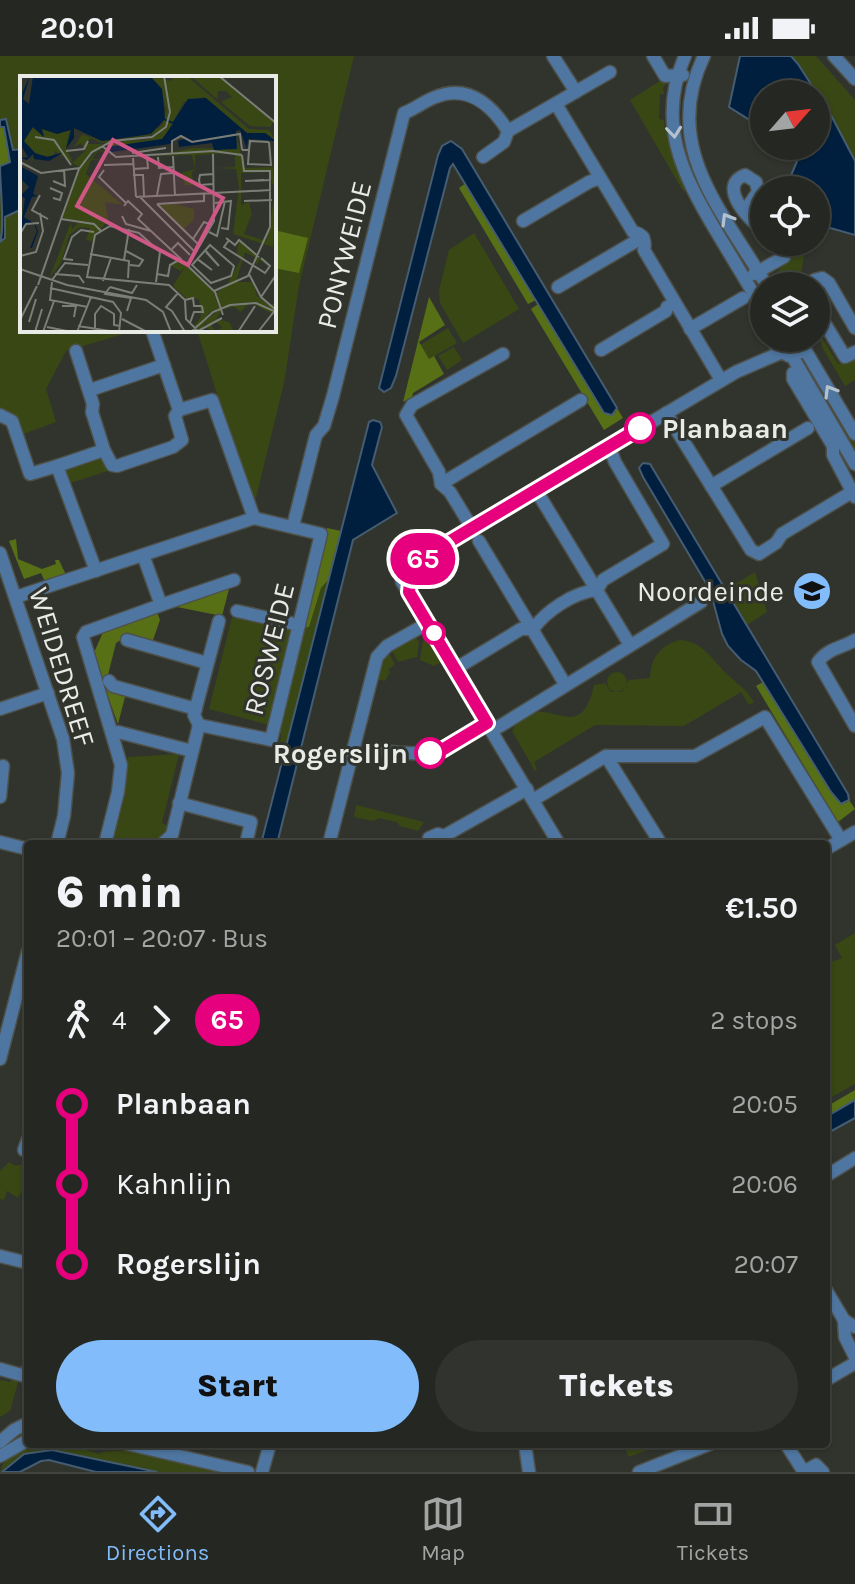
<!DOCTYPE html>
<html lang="en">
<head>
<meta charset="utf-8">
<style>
  :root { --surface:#252722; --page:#31332f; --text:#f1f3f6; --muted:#a3a5a5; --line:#424440; --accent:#82bcfa }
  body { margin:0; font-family:Karla,sans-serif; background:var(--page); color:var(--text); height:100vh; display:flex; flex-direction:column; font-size:30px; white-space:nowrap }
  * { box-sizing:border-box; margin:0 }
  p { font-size:26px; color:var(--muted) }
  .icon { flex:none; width:44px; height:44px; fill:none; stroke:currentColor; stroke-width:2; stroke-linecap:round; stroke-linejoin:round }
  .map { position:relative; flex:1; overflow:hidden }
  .sheet { position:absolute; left:24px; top:784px; width:806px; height:608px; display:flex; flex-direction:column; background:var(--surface); border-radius:8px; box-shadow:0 2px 6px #0004,0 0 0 2px var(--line) }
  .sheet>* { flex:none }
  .badge { padding:0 16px; border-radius:26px; font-size:28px; line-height:52px }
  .needle { width:52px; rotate:62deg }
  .tools { position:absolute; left:750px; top:24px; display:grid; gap:16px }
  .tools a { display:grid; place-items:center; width:80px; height:80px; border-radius:50%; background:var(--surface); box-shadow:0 2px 6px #0004,0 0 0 2px var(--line); font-size:40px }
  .map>.badge { position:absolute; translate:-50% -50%; box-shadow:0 0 0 4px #fff }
  .legs { display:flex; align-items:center; gap:12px; height:88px; padding:0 32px; font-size:26px }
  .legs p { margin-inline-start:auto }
  .headline { display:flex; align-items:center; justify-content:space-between; height:136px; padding:0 32px }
  h1 { font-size:44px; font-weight:800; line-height:60px }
  .action { display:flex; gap:16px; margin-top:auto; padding:16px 32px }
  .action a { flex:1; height:92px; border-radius:48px; background:var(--accent); color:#111; font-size:32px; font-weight:800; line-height:92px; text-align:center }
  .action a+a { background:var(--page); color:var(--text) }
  ul { padding:0 32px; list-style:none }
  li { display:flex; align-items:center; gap:28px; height:80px; font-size:30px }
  li i { display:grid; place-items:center; width:12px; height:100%; margin:0 10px; background:currentColor }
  li i::after { content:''; width:20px; height:20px; margin:-10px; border:6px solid; border-radius:50%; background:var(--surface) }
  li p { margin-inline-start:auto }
  li:first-child i { background:linear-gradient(#0000 50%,currentColor 0) }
  li:last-child i { background:linear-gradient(currentColor 50%,#0000 0) }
  .status { display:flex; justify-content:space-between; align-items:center; height:56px; padding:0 40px; background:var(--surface); direction:ltr }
  .status svg { height:22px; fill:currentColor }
  .dock { display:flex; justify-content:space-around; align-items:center; height:112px; border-top:2px solid var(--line); background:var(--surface); font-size:22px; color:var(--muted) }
  .dock a { display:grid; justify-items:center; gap:4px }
  .dock .current { color:var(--accent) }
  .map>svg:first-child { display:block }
</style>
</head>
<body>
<div class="status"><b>20:01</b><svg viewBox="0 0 49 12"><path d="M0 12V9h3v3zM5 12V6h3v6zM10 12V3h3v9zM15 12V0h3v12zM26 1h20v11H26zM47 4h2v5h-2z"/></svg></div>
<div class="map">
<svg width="855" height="1416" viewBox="0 0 855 1416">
  <rect width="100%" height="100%" fill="#31342d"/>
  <!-- green -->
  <g fill="#384714">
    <polygon points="0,0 354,0 299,230 284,327 255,446 226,367 197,274 274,274 274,22 22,22 22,274 137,274 66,295 46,333 56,366 21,379 0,354"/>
    <polygon points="791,0 816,0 855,44 855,105 832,61"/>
    <polygon points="663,23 668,25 663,32 664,38 660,38 659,63 664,64 665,75 670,74 688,133 683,135 630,44"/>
    <polygon points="474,177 519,253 463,287 440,247 439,234 449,194"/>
    <polygon points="792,186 806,186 800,224 798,230 785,230 777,216 794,199"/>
    <polygon points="821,268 828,278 822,282 838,308 855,301 855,324 845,330 822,291 818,270"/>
    <polygon points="448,272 457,287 429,303 420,289"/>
    <polygon points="454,291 462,304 447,314 438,300"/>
    <polygon points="813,313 855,383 855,399 806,317"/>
    <polygon points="99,400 104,402 108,415 67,428 64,411"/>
    <polygon points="755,516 767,556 747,569 726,534"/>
    <polygon points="329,523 287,688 280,686 281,678 277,676 300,572 309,570 321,532"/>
    <polygon points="232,561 292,574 269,669 209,653"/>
    <polygon points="415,579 419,586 417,601 398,606 391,593"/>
    <polygon points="430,581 444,604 434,610 420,604 423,585"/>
    <path d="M680 584C704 586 711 603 727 618 737 628 746 633 754 646L749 649 741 636 684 670 595 669 534 706 537 713 535 715 512 675C541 624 579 699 594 629L605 627 611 636H622L629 624 650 622C651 601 661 589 680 584Z"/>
    <polygon points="388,595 395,608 388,614 390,616 385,625 375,623 381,602"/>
    <circle cx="617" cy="626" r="10"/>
    <polygon points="179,698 162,767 168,770 165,780 157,788 112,788 125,739 128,701"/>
    <polygon points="356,749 424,766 418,775 400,770 397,766 379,762 374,765 354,761"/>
    <polygon points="855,877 855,1028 830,1042 826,1035 826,908 842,902 835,889"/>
    <polygon points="9,1106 16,1110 22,1108 26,1128 18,1142 7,1135 4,1144 0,1143 0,1115"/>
    <polygon points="12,1321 19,1323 10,1355 0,1361 0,1324 10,1326"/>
    <path d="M34 1388H66L100 1398 101 1396 130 1394 229 1416H157L51 1394 24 1398 0 1416C4 1400 19 1392 34 1388Z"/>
    <polygon points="624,1388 666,1388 628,1401"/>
  </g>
  <!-- forest -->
  <g fill="#577016">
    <polygon points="4,70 10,106 0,110 0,71"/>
    <polygon points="466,127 536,244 528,248 459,132"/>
    <polygon points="274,174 308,182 299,217 274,212"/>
    <polygon points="429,241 445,269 419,286 429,303 434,300 444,318 413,337 412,341 403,346"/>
    <polygon points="538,248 604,356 615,357 617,352 623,362 604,374 531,253"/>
    <polygon points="327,472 341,475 329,523 321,532 309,571 300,572"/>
    <polygon points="16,483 18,503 42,513 56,508 55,504 59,504 66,519 45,526 41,517 24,523 9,485"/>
    <polygon points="230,529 222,560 172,550"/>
    <polygon points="157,556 160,564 152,587 127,580 116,587 106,627 126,637 118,668 93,599 104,574"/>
    <polygon points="763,626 831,736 846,747 849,744 855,753 838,766 756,630"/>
    <polygon points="855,1034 855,1044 826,1061 826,1051"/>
  </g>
  <!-- water -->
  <g fill="#001f3e" stroke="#465c71" stroke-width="2">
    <polygon points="740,0 791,0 798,8 832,61 855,105 855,179 816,168 816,134 801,134 789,124 798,103 784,90 816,90 816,38 764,38 764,73 729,51"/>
    <path d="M6 63 13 94 22 93V153L5 161V182L0 186C5 172 0 130 0 110L10 106 4 71H0V64Z"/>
    <polygon points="451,85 462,93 617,352 612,359 604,357 453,108 450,112 396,320 391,332 384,336 379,332 438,99 442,90"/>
    <polygon points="373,364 380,366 382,371 372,409 397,457 353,484 277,788 261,788 369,366"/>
    <polygon points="643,407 650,408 848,738 849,744 841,748 831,736 756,615 741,604 728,590 722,578 710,534 643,421 639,412"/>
    <polygon points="855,1044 855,1062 826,1078 826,1061"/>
    <polygon points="52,1394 157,1416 96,1416 49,1404 41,1405 20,1416 2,1416 24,1398"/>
  </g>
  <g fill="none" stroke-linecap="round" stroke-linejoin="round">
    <!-- minor casing -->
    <g stroke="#4e514b" stroke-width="15">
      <g id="minor">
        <polyline points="553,0 576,36"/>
        <polyline points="653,0 665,20 683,19"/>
        <path d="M685 0C656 66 682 118 716 175 732 202 748 228 764 255"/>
        <path d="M704 0C660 91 723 155 767 230"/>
        <polyline points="834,0 855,23"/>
        <path d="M556 48 633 176C643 178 646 184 644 194L721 324"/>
        <polyline points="483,101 504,86 508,75 610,16"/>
        <path d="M744 156 758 136 756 126 745 119C716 130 750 165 764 175"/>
        <polyline points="523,165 589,126 600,122"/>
        <polyline points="754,218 784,201 784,193 779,186"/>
        <polyline points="809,230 814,224 822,222 829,227 855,272"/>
        <polyline points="558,231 643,181"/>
        <polyline points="816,253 845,301 855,296"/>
        <polyline points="690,273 743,242"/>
        <polyline points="773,282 777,294 789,300 801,296 807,282"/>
        <polyline points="804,292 855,378"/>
        <polyline points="601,294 666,255 667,251 675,247"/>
        <polyline points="76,295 93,348 92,356 104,394 112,409 117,410 173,391 182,384 175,360 179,354 152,274"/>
        <polyline points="792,300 855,408"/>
        <polyline points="793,317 793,323 833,390 833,399 855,441"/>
        <polyline points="90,334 164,309"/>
        <polyline points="179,354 212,344 254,462"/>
        <polyline points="666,357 751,494 759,498 776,487 782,478 852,436"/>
        <polyline points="0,359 12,365 30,418 57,410"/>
        <polyline points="441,428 581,344"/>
        <polyline points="711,430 808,372"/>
        <polyline points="536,434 630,589"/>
        <path d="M293 470 316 379 324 370 333 340 404 57C415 53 423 46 433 42 467 27 491 48 508 75"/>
        <polyline points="472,472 450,436 441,428 439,416 406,359 412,349 503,298"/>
        <polyline points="479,485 565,628"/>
        <polyline points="0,497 63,683 68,717 64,760 57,788"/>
        <polyline points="412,508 401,519 402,526 559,788"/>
        <polyline points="96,515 57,410 104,394"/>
        <path d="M409 536C410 516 416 508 432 496L736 316 780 297"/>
        <polyline points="16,541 254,462 321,478 271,684 199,669 172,779 162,788"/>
        <polyline points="161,549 234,524"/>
        <polyline points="237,555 299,569"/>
        <polyline points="127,584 207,607"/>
        <path d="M855 584C842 592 828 592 818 606L855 670"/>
        <path d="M455 613 521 573H533C546 555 574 536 597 534L603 524 663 488 615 406 609 390"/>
        <polyline points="109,625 113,630 196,653"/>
        <polyline points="0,653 48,637"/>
        <polyline points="199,669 194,659 219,565"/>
        <polyline points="492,675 701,546"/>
        <polyline points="118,676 192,695"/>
        <path d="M383 695C437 702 442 694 487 667"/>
        <polyline points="606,700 661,788"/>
        <polyline points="0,741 3,710"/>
        <polyline points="533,744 606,700 695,700 765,661 841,784"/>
        <polyline points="179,747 251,766 246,788"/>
        <polyline points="444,780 527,733"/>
        <polyline points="0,786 28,793"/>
        <polyline points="105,788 118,736 121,709 83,581 86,576 161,549 143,499"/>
        <polyline points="329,788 377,601 387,590 428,567"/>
        <polyline points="428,788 429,782 438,778 444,780 448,788"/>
        <polyline points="826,793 855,776"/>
        <polyline points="0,1003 28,895"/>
        <polyline points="28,1083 24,1094 28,1095"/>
        <polyline points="826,1120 855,1102"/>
        <polyline points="0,1200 28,1207"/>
        <polyline points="826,1234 844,1264 855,1271"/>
        <polyline points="844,1264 845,1281 855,1301"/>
        <polyline points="0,1313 25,1320 28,1313"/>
        <polyline points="826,1324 855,1307"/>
        <polyline points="0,1386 14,1374 28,1367"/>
        <polyline points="128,1388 248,1416"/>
        <polyline points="525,1388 529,1416"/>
        <polyline points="786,1388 802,1413 805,1415 816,1409 823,1416"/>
        <polyline points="0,1400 28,1384"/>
        <polyline points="262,1416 270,1388"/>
        <polyline points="639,1416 710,1388"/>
      </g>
    </g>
    <!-- minor -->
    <use href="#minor" stroke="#4f76a0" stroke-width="12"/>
  </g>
  <!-- one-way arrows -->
  <defs><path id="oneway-chevron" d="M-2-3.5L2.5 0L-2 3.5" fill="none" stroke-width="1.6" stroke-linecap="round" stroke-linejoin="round" transform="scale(2)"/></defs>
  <g stroke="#b3c2ce">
    <use href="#oneway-chevron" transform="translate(674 76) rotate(84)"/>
    <use href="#oneway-chevron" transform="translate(727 163) rotate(-121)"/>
    <use href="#oneway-chevron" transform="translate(830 335) rotate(-121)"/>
  </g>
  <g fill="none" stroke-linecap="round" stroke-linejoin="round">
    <!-- line-1 casing -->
    <g stroke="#fff" stroke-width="18">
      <path id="line-1" d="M430 697 442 694 487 667 409 536C410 516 416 508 432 496L640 372"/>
    </g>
    <!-- line-1 -->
    <use href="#line-1" stroke="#e6007e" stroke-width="12"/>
  </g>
  <!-- icons -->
  <defs>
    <g id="school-disc" transform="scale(2)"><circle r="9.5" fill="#82bcfa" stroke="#31342d"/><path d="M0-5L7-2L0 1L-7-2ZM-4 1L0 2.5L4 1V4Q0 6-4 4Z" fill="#111"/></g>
  </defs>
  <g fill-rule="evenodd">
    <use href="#school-disc" x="812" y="535"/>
  </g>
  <!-- markers -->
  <g fill="#fff" stroke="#e6007e" stroke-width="4">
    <circle cx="640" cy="372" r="14"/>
    <circle cx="434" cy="577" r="10"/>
    <circle cx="430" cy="697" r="14"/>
  </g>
  <g text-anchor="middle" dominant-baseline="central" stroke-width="6" stroke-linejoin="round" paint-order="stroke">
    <!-- street labels -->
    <g font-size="28" fill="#e9ebe7" stroke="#31342d">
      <text transform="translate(344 199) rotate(-76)">PONYWEIDE</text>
      <text transform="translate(269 593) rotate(-76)">ROSWEIDE</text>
      <text transform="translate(62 611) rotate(73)">WEIDEDREEF</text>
    </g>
    <!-- stop labels -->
    <g font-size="28" font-weight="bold" fill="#e9ebe7" stroke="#31342d" text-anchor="start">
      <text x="662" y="372">Planbaan</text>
      <text x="408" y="697" text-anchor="end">Rogerslijn</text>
    </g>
    <!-- poi labels -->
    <g font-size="28" fill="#e9ebe7" stroke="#31342d" text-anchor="end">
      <text x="784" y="535">Noordeinde</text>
    </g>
  </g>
  <!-- overview -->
  <g transform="translate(20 20)">
    <rect width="256" height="256" fill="#31342d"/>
    <path d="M130 0 152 5 151 0H167L229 53 249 54 256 65 245 57H227L184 21 164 26 147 57 160 54 168 59 88 72 93 66 129 63 148 50 132 59 82 67 70 62 67 68H82L59 91 35 75 33 81 16 78 9 90 15 77 3 65 12 51 24 61 21 53 36 54 37 58 50 53 46 72 53 86 65 75 61 67 54 71 62 58 82 65 126 59 142 49 146 34 141 12ZM199 0 254 46 250 51 230 50 201 26 212 21 206 15H198L197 23 173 2ZM216 59 225 92 253 91 254 111 248 96 221 97V129L229 126 232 138 224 158 246 165 256 115 253 171 213 158 219 112 216 93 195 92 215 91V77L175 79V93L172 97 173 109H165L161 97 175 93 172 79 132 80 173 72 216 73ZM80 72 86 78 79 74 72 83H96L71 84 66 98 103 129 85 126 88 144 71 166 66 163 70 152 60 151 49 159 41 187 29 203 51 146 52 153 58 147 42 142 53 112 61 91ZM155 128 174 133V143L164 153 138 129ZM219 163 249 190 239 184 236 189V182L225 176 216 206H233L237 220 249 229 256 227V240L230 226 221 236 214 231 203 233 196 243 209 246 214 256H198L202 251 196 246 191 248 195 255 186 252 187 246 180 255 174 250 181 241 179 223 166 222 153 210 165 191 161 195 151 190 161 184 193 215 199 232 189 237 180 248 200 233 196 217 207 209 221 183 217 177Z" fill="#384714"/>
    <path d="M10 0 3 23 9 28 13 0H130L142 13 145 43 153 46 168 23 186 22 227 57H245L256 65V111L254 65 228 63 227 73 220 54 216 55 217 73 194 74 192 67 159 71 158 65 167 62 160 59 150 68 92 76 87 71 142 63 153 48 144 44 131 58 82 65 54 52V62L46 73 51 54 37 58 22 53 24 61 13 51 4 65 15 77 27 81 44 76 29 85 14 83 13 78 7 84 0 82 8 81 0 68V21ZM0 90 18 100 13 118 18 120 12 121 4 141 15 148 18 155 12 172H10L17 155 14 148H5L0 157 5 122 0 120 9 111 0 102Z" fill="#001f3e"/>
    <path fill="none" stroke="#7b7d77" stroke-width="2" d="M199 0 256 47M15 61 34 64 51 89M82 70 96 81 193 75 222 79M222 74H229L228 88 251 89 249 66M229 74 230 65 249 66M46 75 64 73 68 65M112 77 146 72M152 77V65L161 60 172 66 220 58 222 74M153 80 155 120M138 81 139 92 153 91M113 82 116 121M0 86 21 97 60 92M84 89 113 88M113 93 128 92 127 82M84 94 79 101 106 127M194 98 180 99 179 104 180 109 194 108M113 99H123L124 120M244 104 225 105 251 104M33 105 45 110 44 93M30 112 42 117 40 124 33 122M20 119 12 134 28 143M137 119 141 98 153 97M119 120 174 175M116 121 251 114M224 125 252 124M195 127 211 125 208 153 201 152M137 128 179 169M137 128 184 125V117M104 130 108 125 122 138 118 143 161 183 150 189 148 200 137 198M102 140 106 148 131 155M41 143 59 93 72 76 92 65 132 61 146 51 150 36 144 0M41 143 74 148 81 155M189 156 197 160 205 125M0 158 6 148 19 147M206 162 215 169 219 164 239 181M173 163 184 146 192 149M209 164 204 171 245 197 250 190 241 182M190 169 214 190 211 200 191 207 172 189ZM152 173 158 167 170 179M185 174 199 190 186 176M106 175 123 184 119 190 110 189M70 178 109 185 108 202M0 180 16 176 23 155 20 137M177 183 192 194 179 184M53 184 44 183 52 161 61 154 74 156M104 184 109 153M168 190 194 145 193 78M168 190 195 216 203 239M0 193 47 209 126 224 143 236 151 256M35 198 59 200 64 207M229 198 241 221M256 199 241 221 256 234M32 204 45 187 68 189M83 205 91 182M32 206 30 224 68 231M136 206 140 176 119 157 90 150 75 159 67 201 149 209 165 224 166 243 179 256M18 209 41 143M90 211 85 218 111 222 107 235M90 211 112 217 117 209M30 212 93 226 101 237 99 256M194 215 228 200 250 151V95H224L222 79M165 224 173 222 174 230H182M42 230H56L54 241M152 235 146 231 158 217M152 235 165 256M102 243 127 256M0 244 17 210M9 246 16 223M170 247 174 236H183L182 230M58 250 96 256M27 251 52 256M75 253V238L81 230 94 238V249L100 250M178 255 202 242M15 256 22 233M23 256 34 225M57 256 71 221M171 256 193 236 210 229 236 227 256 236M218 256 235 230M238 256 256 233"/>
    <path fill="#ce5785" fill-opacity="0.15" stroke="#ce5785" stroke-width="4" d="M93 64 203 122 168 189 57 130Z"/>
    <rect width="256" height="256" fill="none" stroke="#e9ebe7" stroke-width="4"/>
  </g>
</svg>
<div class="tools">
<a><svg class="needle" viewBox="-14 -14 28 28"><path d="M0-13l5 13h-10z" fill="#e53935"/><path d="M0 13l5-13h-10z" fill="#a3a5a5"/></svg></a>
<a><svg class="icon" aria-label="locate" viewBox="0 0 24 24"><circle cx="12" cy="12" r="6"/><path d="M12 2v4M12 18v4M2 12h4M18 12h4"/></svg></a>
<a><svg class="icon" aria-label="layers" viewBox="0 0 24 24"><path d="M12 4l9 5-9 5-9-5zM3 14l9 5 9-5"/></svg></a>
</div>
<b class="badge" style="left:423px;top:503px;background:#e6007e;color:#fff">65</b>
<section class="sheet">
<div class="headline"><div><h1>6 min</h1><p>20:01 – 20:07 · Bus</p></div><b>€1.50</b></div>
<div class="legs"><svg class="icon" aria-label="walk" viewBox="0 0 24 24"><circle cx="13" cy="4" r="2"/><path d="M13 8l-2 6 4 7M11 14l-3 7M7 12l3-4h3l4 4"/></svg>4<svg class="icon" aria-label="forward" viewBox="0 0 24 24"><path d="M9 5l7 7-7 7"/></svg><b class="badge" style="background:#e6007e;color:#fff">65</b><p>2 stops</p></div>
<ul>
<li><i style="color:#e6007e"></i><b>Planbaan</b><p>20:05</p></li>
<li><i style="color:#e6007e"></i><span>Kahnlijn</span><p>20:06</p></li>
<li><i style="color:#e6007e"></i><b>Rogerslijn</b><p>20:07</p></li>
</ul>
<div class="action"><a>Start</a><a>Tickets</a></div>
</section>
</div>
<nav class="dock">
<a class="current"><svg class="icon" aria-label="directions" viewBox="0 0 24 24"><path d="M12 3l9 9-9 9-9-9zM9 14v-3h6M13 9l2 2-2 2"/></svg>Directions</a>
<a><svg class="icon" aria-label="map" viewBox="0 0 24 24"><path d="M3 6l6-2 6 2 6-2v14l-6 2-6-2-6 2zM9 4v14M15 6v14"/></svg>Map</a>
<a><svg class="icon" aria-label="tickets" viewBox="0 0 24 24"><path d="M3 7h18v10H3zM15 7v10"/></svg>Tickets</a>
</nav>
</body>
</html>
